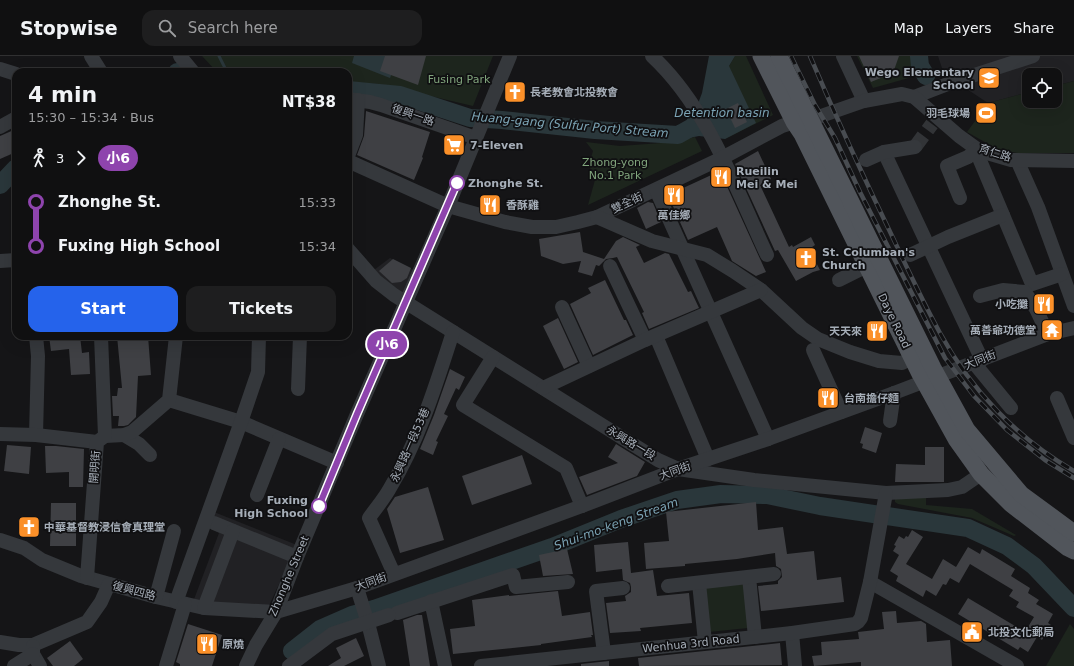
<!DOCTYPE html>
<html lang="en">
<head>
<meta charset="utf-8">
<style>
  :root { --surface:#101011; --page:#1e1e1f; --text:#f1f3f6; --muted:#9c9d9f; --line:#303031; --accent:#2563eb }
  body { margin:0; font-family:"DejaVu Sans","Noto Sans TC",sans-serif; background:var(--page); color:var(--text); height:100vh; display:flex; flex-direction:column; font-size:15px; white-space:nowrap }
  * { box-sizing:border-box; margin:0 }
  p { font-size:13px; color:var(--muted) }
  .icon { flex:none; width:22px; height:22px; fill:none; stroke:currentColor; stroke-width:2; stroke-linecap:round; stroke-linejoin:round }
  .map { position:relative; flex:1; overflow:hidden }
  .side { position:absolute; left:12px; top:12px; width:340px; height:272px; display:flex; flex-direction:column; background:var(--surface); border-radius:12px; box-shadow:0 4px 16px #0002,0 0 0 1px var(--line) }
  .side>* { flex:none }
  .badge { padding:0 8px; border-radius:13px; font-size:14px; line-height:26px }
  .buttons { position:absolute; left:1022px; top:12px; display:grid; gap:8px }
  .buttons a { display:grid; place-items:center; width:40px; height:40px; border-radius:8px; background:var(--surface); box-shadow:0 4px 16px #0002,0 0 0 1px var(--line); font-size:20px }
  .map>.badge { position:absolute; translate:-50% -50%; box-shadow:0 0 0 2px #fff }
  .legs { display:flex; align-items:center; gap:6px; height:44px; padding:0 16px; font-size:13px }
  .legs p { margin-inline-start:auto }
  .head { display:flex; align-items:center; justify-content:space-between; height:68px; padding:0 16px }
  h1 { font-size:22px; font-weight:700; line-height:30px }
  .button { display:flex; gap:8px; margin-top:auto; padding:8px 16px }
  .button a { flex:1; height:46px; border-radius:12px; background:var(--accent); color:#fff; font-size:16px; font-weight:700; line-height:46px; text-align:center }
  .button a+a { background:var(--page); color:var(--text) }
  ul { padding:0 16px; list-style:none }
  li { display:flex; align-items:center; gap:14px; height:44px; font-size:15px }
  li i { display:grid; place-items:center; width:6px; height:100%; margin:0 5px; background:currentColor }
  li i::after { content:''; width:10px; height:10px; margin:-5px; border:3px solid; border-radius:50%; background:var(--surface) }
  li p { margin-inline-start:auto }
  li:first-child i { background:linear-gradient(#0000 50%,currentColor 0) }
  li:last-child i { background:linear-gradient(currentColor 50%,#0000 0) }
  header { display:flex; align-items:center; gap:24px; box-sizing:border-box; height:56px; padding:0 20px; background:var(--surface); border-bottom:1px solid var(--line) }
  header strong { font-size:19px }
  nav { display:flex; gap:22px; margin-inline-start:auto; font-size:14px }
  .search { width:280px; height:36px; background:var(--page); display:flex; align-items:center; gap:10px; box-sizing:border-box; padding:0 14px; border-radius:12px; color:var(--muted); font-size:15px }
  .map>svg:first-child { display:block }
</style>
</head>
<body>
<header>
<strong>Stopwise</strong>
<div class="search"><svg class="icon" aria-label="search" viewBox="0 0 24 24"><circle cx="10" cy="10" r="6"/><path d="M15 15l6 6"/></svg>Search here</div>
<nav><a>Map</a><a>Layers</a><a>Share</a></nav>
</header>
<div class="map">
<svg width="1074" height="610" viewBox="0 0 1074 610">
  <rect width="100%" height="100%" fill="#151517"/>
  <!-- built -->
  <g fill="#212124">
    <polygon points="938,0 1074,0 1074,25 1055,30 1055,19 1029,19 1029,36 988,47 944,18"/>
    <polygon points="390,202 415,215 405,238 387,227 374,214"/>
    <polygon points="214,456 297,489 267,554 193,546 219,477 207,471"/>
  </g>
  <!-- green -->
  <g fill="#1d251d">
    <polygon points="202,0 493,0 473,50 379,28 348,26 348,16 217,16"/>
    <polygon points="735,0 746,0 773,59 725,83 729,10"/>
    <polygon points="857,0 913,0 916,20 873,32"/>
    <polygon points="1074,25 1074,97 1018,97 999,94 967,76 978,61 977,54 984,53 988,47 1029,36 1029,45 1055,45 1055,30"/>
    <polygon points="695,81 702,95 588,149 595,124 589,109 593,95 586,86 620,90 675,86"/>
    <polygon points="895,441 926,441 926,449 972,453 1016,479 1014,480 972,462 898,448 895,446"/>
    <polygon points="744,528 748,572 709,576 704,532"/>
    <polygon points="1070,568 1074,573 1074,610 1046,610"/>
  </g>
  <!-- water -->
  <g fill="#2a373b">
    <polygon points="354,0 398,0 390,22 352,7"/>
    <polygon points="709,0 735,0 729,10 756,67 725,83 699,80 689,82 683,70 691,66 702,37"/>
  </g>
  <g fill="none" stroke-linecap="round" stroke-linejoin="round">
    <!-- stream -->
    <polyline stroke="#2a373b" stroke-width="3" points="219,0 227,16"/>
    <!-- river -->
    <g stroke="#2a373b" stroke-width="18">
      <polyline points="919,0 920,10 926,20"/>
      <polyline points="177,16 184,16"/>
      <polyline points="348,34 400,39 470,62 502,64 595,74 678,79 694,70 699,57"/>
      <polyline points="0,129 16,112"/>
      <polyline points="292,595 320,573 352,559 374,553 552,491 621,463 677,444 721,438 767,439 820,450 968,472 1007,490 1034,510 1074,552"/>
    </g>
  </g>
  <!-- building -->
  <g fill="#3f4044">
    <polygon points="385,0 426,0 418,29 380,15"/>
    <polygon points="859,0 899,0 893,17 871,26"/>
    <polygon points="738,47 747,66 735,72 726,53"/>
    <polygon points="366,55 430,76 422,101 423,102 414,124 357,99 364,80"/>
    <polygon points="16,73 16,96 0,103 0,80"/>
    <polygon points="758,95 771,123 760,129 789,191 792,189 793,191 811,181 815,189 809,193 820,214 813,216 796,225 778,194 775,195 735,108"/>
    <polygon points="720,115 766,216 756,220 732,205 717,171 688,184 668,139"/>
    <polygon points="648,146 653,147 661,166 646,173 637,152"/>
    <polygon points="580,176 583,196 604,203 616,185 623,181 640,189 636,191 644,207 665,197 669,198 688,236 691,235 699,252 649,273 642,257 644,256 617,201 613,202 606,203 599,210 596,209 592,220 578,216 581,205 563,208 541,200 539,183"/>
    <polygon points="393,203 411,212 407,222 401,226 392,227 379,215"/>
    <polygon points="605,224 624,264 626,264 633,279 593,299 570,248 591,237 588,232"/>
    <polygon points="558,262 578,306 564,313 543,270"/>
    <polygon points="49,280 80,280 82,297 89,296 90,318 71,319 69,293 51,295"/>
    <polygon points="117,280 148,280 151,319 138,320 136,361 128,369 124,370 118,370 119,360 113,360 112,340 117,340 118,332 122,332"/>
    <polygon points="450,313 465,321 459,334 456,332 444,358 448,360 436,385 438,386 433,399 420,393 434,359"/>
    <polygon points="865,371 882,377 876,397 862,392 863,388 860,387"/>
    <polygon points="616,388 645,406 637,420 587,439 579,421 618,407 608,401"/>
    <polygon points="7,389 31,391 29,418 4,415"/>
    <polygon points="45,390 56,390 84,393 83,431 69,431 69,416 46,417"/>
    <polygon points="925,391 944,391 944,426 895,426 896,408 925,409"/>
    <polygon points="522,399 532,428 472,449 462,420"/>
    <polygon points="428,431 444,484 400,497 387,453 395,441"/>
    <polygon points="756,446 758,474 783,471 787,498 814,495 817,524 841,521 844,546 761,555 758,530 778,528 778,525 782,521 781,513 776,510 775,497 737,503 685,508 685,510 646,513 644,487 669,485 666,456"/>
    <polygon points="51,447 76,447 76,490 50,490"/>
    <polygon points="912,474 923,481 906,508 932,523 943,503 956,511 968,491 980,498 982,493 1015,513 1011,520 1030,532 1028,537 1039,544 1036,548 1053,558 1048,567 1051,569 1042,584 1037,581 1028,596 1020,591 1018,594 958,558 968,542 1025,576 1034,561 1016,551 1019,546 1009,540 1013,534 970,508 959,527 950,522 946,529 943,528 936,540 926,534 923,541 896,525 898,520 890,515 899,499 893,495 896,490 894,489 899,480 904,483 906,480 908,481"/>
    <polygon points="628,486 631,517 653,514 657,540 689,537 692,567 640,572 641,575 610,577 606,547 626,545 625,540 631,536 631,531 630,527 623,524 622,513 596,516 594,489"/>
    <polygon points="567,493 573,518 543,520 539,499"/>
    <polygon points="558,535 562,560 590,556 593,579 591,579 592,581 541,588 541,589 453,598 450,573 475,570 472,544 509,539 509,540"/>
    <polygon points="896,555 897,567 921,565 926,568 927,586 950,584 952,610 861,610 861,606 814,610 812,600 822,599 821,586 859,583 858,576 884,573 882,556"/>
    <polygon points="417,559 422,559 430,610 410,610 403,564"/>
    <polygon points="188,568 222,579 212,610 180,610 180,608 176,606"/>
    <polygon points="356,582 364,600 344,610 328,610 341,602 336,592"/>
    <polygon points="70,585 83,603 74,610 53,610 47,602"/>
    <polygon points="780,587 782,609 639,610 638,602"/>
    <polygon points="609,605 609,610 581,610 581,608"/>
  </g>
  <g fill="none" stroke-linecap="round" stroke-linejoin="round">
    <!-- minor-tunnel -->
    <polyline stroke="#323437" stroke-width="14" stroke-dasharray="14 7" stroke-linecap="butt" points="915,91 932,68"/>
    <!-- minor -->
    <g stroke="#35383c" stroke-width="14">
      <polyline points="91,0 101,16"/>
      <polyline points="180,0 193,16"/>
      <path d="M652 0C708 52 735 131 767 199"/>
      <polyline points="843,0 864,45"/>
      <polyline points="0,13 16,18"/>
      <polyline points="914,41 953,26 1033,0"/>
      <polyline points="348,43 370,46 381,49 476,82"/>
      <polyline points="0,71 16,62"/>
      <polyline points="884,96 982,304"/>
      <polyline points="348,100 356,79 358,44"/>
      <polyline points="866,104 884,96 915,91"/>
      <polyline points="1017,104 1038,151 1074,250"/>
      <polyline points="348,105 448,150 505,166 532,171 556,171 578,166 597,161 722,102 782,70 794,66 821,60 864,45 902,38 914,41 959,80 977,93 987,97 1011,104 1074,105"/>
      <polyline points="656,134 768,383"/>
      <polyline points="960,142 947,110 968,101 977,93 979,102 1032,228 1062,218"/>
      <polyline points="597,161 652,185 707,199 733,215 761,234 802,272 818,283 850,296 879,305 902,307 912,302"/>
      <polyline points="348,193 376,225 394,239 629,386 658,404 678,413 754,424 886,437 948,434 962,431 981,418"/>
      <polyline points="910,199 948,181 1003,159"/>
      <polyline points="0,205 16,204"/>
      <polyline points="610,210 645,284"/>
      <polyline points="839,224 867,210"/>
      <polyline points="980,240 1003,234 1025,236 1036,253 1048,278"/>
      <polyline points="562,251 589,310"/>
      <polyline points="36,280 38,300 36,379"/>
      <polyline points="656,280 708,403"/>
      <polyline points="813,294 841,356"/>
      <polyline points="493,301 463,349 566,412 582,450"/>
      <polyline points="974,307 1011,352"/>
      <polyline points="543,332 645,284 761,234"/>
      <polyline points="298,333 300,280"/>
      <polyline points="1057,342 1074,382"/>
      <polyline points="169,344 241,366 337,407"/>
      <polyline points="890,365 894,337"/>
      <polyline points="0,378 36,379 97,386"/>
      <polyline points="124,379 139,388 150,399"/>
      <polyline points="105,380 124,379 132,376 169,344 176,280"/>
      <polyline points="257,439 279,383"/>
      <polyline points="214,467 297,501"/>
      <polyline points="0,484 24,492 42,504 81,520 156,541 204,552 276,556 357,532 582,450 678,413 768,383 894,337 1048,278 1074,272"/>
      <path d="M394 518 369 462C376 452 384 443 390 432 419 384 436 329 453 276"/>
      <polyline points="749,521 755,581"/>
      <polyline points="87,522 97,386 105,380 101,280"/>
      <polyline points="870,526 1017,610"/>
      <polyline points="699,527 705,586"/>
      <polyline points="668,530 774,518"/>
      <polyline points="357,532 368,567 379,610"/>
      <polyline points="156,541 174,475"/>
      <polyline points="431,545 445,610"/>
      <polyline points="176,546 241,366 258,316 259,280"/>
      <polyline points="204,552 233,475"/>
      <polyline points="397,557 513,519 516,531 568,526"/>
      <polyline points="792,577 795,610"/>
      <polyline points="0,586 19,589 33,589 87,566 101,546 109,528"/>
      <polyline points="33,590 33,598 40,610"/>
      <polyline points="604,597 596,535 623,532"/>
      <polyline points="14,610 33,598"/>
      <polyline points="166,610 185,548"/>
      <polyline points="246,610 256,589 276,556 297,501 357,358 448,150 510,0"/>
      <polyline points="289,610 332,578 389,559"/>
      <polyline points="481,610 792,577 855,568 858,566 861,562 870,526 886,437"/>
    </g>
    <!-- major -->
    <g stroke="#51555b" stroke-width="17">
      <polyline points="761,0 794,66 802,78 920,318 956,383 981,418 1011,448 1068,492 1074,495"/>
      <polyline points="779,0 933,312 967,374 1021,438 1074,477"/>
    </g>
    <!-- rail casing -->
    <g stroke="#484c51" stroke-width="4.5">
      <g id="rail">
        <polyline points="791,0 815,49 835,82 860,136 945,302 974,340 1007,374 1045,404 1074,422"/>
        <path d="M810 0C836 61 864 122 893 182 908 214 923 246 940 277 971 334 1018 383 1074 415"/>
      </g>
    </g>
    <!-- rail -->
    <use href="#rail" stroke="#101012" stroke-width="3" stroke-dasharray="9" stroke-linecap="butt"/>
  </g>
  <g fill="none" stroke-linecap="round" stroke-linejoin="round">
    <!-- line-1 casing -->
    <g stroke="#fff" stroke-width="9">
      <polyline id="line-1" points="319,450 357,358 457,127"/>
    </g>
    <!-- line-1 -->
    <use href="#line-1" stroke="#8e44ad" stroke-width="6"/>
  </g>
  <!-- icons -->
  <defs>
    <g id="school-square" transform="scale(1.15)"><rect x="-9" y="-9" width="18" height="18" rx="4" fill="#fb9029" stroke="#101012"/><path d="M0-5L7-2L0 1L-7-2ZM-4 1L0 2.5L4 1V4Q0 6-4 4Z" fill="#fff"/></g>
    <g id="church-square" transform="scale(1.15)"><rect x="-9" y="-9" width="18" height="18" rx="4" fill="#fb9029" stroke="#101012"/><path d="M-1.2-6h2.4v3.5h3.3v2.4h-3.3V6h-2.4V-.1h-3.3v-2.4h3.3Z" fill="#fff"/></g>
    <g id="stadium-square" transform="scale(1.15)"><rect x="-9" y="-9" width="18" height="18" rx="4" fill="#fb9029" stroke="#101012"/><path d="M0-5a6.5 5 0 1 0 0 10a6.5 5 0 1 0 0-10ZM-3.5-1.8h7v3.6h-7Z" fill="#fff"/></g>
    <g id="supermarket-square" transform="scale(1.15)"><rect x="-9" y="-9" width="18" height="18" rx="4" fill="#fb9029" stroke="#101012"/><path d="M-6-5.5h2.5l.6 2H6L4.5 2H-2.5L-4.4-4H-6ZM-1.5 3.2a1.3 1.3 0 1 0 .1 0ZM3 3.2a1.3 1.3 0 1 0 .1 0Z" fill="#fff"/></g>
    <g id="restaurant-square" transform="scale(1.15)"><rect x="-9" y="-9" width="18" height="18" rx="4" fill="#fb9029" stroke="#101012"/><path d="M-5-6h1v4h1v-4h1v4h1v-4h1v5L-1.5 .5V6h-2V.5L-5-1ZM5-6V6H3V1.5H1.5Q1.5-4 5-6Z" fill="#fff"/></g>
    <g id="temple-square" transform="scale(1.15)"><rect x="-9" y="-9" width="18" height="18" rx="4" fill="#fb9029" stroke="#101012"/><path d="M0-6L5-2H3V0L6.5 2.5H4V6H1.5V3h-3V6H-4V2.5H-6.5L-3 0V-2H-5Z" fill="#fff"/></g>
    <g id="civic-square" transform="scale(1.15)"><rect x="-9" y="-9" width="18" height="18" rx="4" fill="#fb9029" stroke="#101012"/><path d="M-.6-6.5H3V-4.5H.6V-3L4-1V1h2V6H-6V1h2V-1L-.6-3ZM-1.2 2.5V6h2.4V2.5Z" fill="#fff"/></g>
  </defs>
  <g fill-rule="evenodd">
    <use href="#school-square" x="989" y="22"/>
    <use href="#church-square" x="515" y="36"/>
    <use href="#stadium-square" x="986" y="57"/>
    <use href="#supermarket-square" x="454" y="89"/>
    <use href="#restaurant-square" x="721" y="121"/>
    <use href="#restaurant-square" x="674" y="139"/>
    <use href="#restaurant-square" x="490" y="149"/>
    <use href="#church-square" x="806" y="202"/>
    <use href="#restaurant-square" x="1044" y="248"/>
    <use href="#temple-square" x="1052" y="274"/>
    <use href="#restaurant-square" x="877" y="275"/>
    <use href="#restaurant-square" x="828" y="342"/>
    <use href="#church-square" x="29" y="471"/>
    <use href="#civic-square" x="972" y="576"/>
    <use href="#restaurant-square" x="207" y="588"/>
  </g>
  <!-- markers -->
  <g fill="#fff" stroke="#8e44ad" stroke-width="2">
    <circle cx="457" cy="127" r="7"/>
    <circle cx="319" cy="450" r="7"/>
  </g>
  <g text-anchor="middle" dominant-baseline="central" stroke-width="3.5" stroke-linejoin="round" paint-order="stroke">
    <!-- poi labels -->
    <g font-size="11" font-weight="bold" fill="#a6aeb8" stroke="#101012" text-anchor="start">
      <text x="974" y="16" text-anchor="end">Wego Elementary<tspan x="974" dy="13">School</tspan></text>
      <text x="530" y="36">長老教會北投教會</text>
      <text x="970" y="57" text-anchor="end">羽毛球場</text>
      <text x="470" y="89">7-Eleven</text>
      <text x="736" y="115">Rueilin<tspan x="736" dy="13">Mei &amp; Mei</tspan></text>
      <text x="506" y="149">香酥雞</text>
      <text x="674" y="159" text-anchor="middle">萬佳鄉</text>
      <text x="822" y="196">St. Columban's<tspan x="822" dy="13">Church</tspan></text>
      <text x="1028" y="248" text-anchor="end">小吃攤</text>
      <text x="1036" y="274" text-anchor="end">萬善爺功德堂</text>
      <text x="862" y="275" text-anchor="end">天天來</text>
      <text x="844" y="342">台南擔仔麵</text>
      <text x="44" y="471">中華基督教浸信會真理堂</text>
      <text x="988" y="576">北投文化郵局</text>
      <text x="222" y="588">原燒</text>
    </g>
    <!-- park labels -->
    <g font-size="11" fill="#80a47c" stroke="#101012">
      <text x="459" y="23">Fusing Park</text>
      <text x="615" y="106">Zhong-yong<tspan x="615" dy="13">No.1 Park</tspan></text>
    </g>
    <!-- street labels -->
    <g font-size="11" fill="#a6aeb8" stroke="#101012">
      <text transform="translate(413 59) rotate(19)">復興一路</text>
      <text transform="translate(995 97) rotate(18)">育仁路</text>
      <text transform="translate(627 147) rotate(-25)">雙全街</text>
      <text transform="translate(894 265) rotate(64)">Daye Road</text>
      <text transform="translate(980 304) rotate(-22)">大同街</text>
      <text transform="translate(631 387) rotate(31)">永興路一段</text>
      <text transform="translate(410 389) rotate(-66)">永興路一段53巷</text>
      <text transform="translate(95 411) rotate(-86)">開明街</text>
      <text transform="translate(675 415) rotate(-20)">大同街</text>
      <text transform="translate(289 520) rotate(-67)">Zhonghe Street</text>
      <text transform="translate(371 526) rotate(-20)">大同街</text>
      <text transform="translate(134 535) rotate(15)">復興四路</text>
      <text transform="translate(691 588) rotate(-6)">Wenhua 3rd Road</text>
    </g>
    <!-- stop labels -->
    <g font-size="11" font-weight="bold" fill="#a6aeb8" stroke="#101012" text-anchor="start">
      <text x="468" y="127">Zhonghe St.</text>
      <text x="308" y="444" text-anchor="end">Fuxing<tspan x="308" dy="13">High School</tspan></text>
    </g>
    <!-- water labels -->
    <g font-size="12" font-style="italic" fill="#7ba3b4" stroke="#101012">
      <text x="722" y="57">Detention basin</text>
      <text transform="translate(570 69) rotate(5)">Huang-gang (Sulfur Port) Stream</text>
      <text transform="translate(616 468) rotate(-20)">Shui-mo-keng Stream</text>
    </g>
  </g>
</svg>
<div class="buttons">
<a><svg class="icon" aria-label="locate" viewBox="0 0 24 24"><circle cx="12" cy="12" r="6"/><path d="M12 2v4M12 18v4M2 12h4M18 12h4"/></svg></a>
</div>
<b class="badge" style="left:387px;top:288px;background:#8e44ad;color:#fff">小6</b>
<section class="side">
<div class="head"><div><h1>4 min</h1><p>15:30 – 15:34 · Bus</p></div><b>NT$38</b></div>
<div class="legs"><svg class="icon" aria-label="walk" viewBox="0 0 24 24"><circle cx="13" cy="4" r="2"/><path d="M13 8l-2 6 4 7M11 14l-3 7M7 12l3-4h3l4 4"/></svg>3<svg class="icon" aria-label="forward" viewBox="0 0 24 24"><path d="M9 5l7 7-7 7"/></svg><b class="badge" style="background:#8e44ad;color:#fff">小6</b></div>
<ul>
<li><i style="color:#8e44ad"></i><b>Zhonghe St.</b><p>15:33</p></li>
<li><i style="color:#8e44ad"></i><b>Fuxing High School</b><p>15:34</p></li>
</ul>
<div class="button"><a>Start</a><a>Tickets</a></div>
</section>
</div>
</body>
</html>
